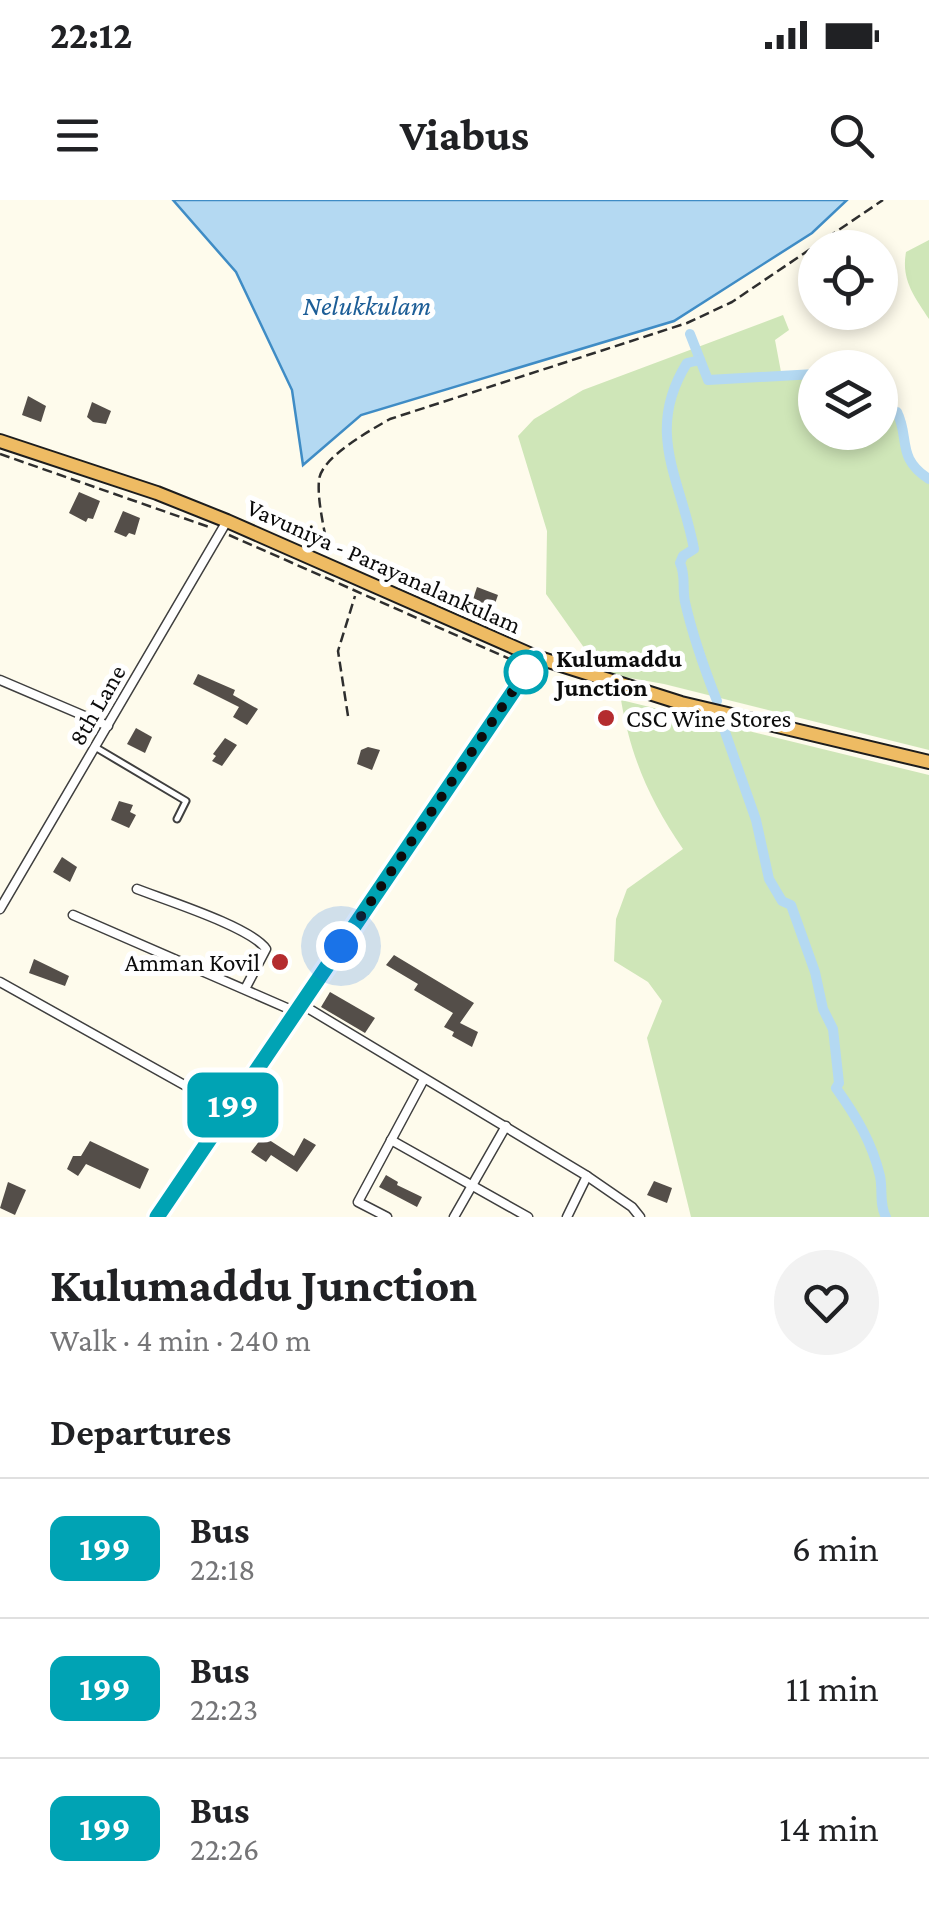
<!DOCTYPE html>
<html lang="en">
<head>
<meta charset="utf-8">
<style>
  :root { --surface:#fff; --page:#f2f2f2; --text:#202124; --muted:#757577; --line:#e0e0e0 }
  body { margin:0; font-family:"Crimson Pro",serif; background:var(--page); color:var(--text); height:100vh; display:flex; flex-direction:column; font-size:38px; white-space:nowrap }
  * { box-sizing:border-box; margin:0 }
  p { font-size:32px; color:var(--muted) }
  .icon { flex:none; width:55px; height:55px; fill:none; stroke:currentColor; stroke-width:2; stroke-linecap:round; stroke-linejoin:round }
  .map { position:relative; height:1017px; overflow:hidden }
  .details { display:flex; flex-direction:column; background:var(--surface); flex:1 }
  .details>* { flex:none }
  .badge { padding:0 20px; border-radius:15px; font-size:35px; line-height:65px }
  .fabs { position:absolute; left:798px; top:30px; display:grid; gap:20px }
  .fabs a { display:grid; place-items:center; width:100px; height:100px; border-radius:50%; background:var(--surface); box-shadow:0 5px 15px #0003; font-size:50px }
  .you { position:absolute; width:50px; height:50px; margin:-25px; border:8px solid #fff; border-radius:50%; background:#1a73e8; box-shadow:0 0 0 15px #1a73e833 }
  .map>.badge { position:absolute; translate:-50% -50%; box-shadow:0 0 0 5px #fff }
  h2 { padding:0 50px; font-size:38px; line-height:90px }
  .round { display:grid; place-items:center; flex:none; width:105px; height:105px; border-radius:52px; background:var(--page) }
  .overview { display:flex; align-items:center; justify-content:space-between; height:170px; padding:0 50px }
  h1 { font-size:48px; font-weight:700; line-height:75px }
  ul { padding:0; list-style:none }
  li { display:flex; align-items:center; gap:30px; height:140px; padding:0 50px; border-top:2px solid var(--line) }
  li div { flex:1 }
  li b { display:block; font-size:38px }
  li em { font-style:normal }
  li .badge { min-width:110px; font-weight:700; text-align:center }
  .status { display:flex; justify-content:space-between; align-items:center; height:70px; padding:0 50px; background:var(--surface); direction:ltr }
  .status svg { height:28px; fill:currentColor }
  header { display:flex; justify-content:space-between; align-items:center; height:130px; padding:0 50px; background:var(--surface); font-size:45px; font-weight:700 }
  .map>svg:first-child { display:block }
</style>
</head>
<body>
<div class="status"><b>22:12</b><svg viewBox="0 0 49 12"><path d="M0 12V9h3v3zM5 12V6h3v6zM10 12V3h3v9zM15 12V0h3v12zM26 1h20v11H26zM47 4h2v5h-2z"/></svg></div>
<header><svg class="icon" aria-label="menu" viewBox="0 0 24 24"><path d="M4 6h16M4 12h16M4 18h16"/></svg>Viabus<svg class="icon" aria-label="search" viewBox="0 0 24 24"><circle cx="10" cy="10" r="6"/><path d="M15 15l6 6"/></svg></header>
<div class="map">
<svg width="929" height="1017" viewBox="0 0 929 1017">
  <rect width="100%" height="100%" fill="#fefbec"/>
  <!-- green -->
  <g fill="#cfe6b8">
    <path d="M929 40V119C914 96 901 80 906 52Z"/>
    <polygon points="783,115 789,130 775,140 781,172 815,174 815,232 880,232 880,215 895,216 907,260 929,282 929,550 664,484 602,473 546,394 547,331 518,236 534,219 583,190"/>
    <path d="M621 500 929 575V1017H691L647 838 662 801 648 782 614 761 616 719 627 689 683 649C650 601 631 558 621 500Z"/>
  </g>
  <!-- water -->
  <polygon fill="#b4d9f2" stroke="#3f8cc5" stroke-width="2.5" points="173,0 847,0 812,33 674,121 361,215 303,265 292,190 236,72"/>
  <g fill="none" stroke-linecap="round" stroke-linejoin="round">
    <!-- canal -->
    <g stroke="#b4d9f2" stroke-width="10">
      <polyline points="690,134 708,180 815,174"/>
      <path d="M700 160 687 163C644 232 681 279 694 349L683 356 680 363C686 375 682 388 685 402 693 437 704 468 717 501"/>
      <path d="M880 211 897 212C910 238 896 258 929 279"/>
      <path d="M724 529 756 620 769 679 782 701 791 705 815 772 823 809 833 829 839 883 836 888C856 916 872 942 880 976 883 990 879 1004 886 1017"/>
    </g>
  </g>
  <!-- building -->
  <g fill="#544e49">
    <polygon points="28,196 46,206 41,222 22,215"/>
    <polygon points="92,202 111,211 106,224 93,222 87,217"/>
    <polygon points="79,292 100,301 93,319 88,318 86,322 69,313"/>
    <polygon points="123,311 140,318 135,335 129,333 126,337 114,332"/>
    <polygon points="477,387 498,395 491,415 471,405"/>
    <polygon points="198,474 235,490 233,495 258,509 247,525 233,517 239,507 193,484"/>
    <polygon points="136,528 152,537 145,553 127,544"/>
    <polygon points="225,538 237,545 222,566 212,561 216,556 213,554"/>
    <polygon points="368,547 380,550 372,570 357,564 361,550"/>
    <polygon points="119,601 133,605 130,612 136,615 129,628 111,620"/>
    <polygon points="62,657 77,667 70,682 53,672"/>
    <polygon points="394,755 474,803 460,823 478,832 472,847 452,836 454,832 444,827 453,813 414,790 418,784 386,765"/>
    <polygon points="34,759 69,776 65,786 29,773"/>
    <polygon points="330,792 375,818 365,833 321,807"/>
    <polygon points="263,936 294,956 304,938 316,945 297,972 271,955 266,962 251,952"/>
    <polygon points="90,941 149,969 140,989 86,964 78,976 67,969 73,956 81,956"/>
    <polygon points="386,975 398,982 397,985 422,997 417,1007 379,987"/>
    <polygon points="654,981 672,988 667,1003 647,995"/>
    <polygon points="8,982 26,990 15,1015 0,1008"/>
  </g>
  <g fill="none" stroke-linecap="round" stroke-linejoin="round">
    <!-- pedestrian casing -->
    <g stroke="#3f3f3f" stroke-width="9">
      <polyline id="pedestrian" points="95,547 186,601 177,619"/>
    </g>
    <!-- minor casing -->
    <g stroke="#3f3f3f" stroke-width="11">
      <g id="minor">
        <polyline points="0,480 108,526"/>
        <path d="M137 689C165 700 251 727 266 749L245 789"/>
        <polyline points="0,709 227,321"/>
        <polyline points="73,715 296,812"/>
        <polyline points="0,782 229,910"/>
        <polyline points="301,804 587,976 632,1007 640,1017"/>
        <polyline points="391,940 528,1017"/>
        <polyline points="387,1017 358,1002 424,879"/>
        <polyline points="454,1017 506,926"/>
        <polyline points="567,1017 587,976"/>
      </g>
    </g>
    <!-- tertiary casing -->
    <g stroke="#3f3f3f" stroke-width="12">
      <polyline id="tertiary" points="157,1017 536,457"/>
    </g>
    <!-- trunk casing -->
    <g stroke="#1d1d1d" stroke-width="16">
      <polyline id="trunk" points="0,241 157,293 227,321 536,457 681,503 929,562"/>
    </g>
    <!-- path -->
    <g stroke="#2e2e2e" stroke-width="2.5" stroke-dasharray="10 5" stroke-linecap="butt">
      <polyline points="0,254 212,328"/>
      <polyline points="229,335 519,463"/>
      <path d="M328 352C325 330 317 302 319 280 321 257 371 230 390 219L687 123 732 102 883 0"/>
      <polyline points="348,516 338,451 355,396"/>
    </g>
    <!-- pedestrian -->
    <use href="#pedestrian" stroke="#fff" stroke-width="5"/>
    <!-- minor -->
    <use href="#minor" stroke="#fff" stroke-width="8"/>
    <!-- tertiary -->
    <use href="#tertiary" stroke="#fff" stroke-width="9"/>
    <!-- trunk -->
    <use href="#trunk" stroke="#eebb63" stroke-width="12"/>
  </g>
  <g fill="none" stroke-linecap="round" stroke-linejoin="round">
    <!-- line casing -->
    <g stroke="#fff" stroke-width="22">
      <polyline id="line" points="157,1017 536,458"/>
    </g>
    <!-- line -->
    <use href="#line" stroke="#00a3b4" stroke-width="15"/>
    <!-- walk -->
    <polyline stroke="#0c0c0c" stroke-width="10" stroke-dasharray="0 18" points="341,746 529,467 526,472"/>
  </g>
  <!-- markers -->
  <circle fill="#fff" stroke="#00a3b4" stroke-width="5" cx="526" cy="472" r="20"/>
  <g fill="#b42c2f" stroke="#fff" stroke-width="4">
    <circle cx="606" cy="518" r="10"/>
    <circle cx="280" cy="762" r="10"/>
  </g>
  <g text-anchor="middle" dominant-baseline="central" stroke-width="10" stroke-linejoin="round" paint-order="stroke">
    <!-- street labels -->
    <g font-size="25" fill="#0c0c0c" stroke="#fff">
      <text transform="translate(384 366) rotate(24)">Vavuniya - Parayanalankulam</text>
      <text transform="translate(97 505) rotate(-60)">8th Lane</text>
    </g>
    <!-- stop labels -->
    <g font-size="25" font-weight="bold" fill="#0c0c0c" stroke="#fff" text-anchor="start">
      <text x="556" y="458">Kulumaddu<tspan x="556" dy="29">Junction</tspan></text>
    </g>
    <!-- poi labels -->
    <g font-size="25" fill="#0c0c0c" stroke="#fff" text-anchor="start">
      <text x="626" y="518">CSC Wine Stores</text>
      <text x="260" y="762" text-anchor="end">Amman Kovil</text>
    </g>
    <!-- water labels -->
    <g font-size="28" font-style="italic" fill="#1d5e97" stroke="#fff">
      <text x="367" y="105">Nelukkulam</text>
    </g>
  </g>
</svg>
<div class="fabs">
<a><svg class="icon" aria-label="locate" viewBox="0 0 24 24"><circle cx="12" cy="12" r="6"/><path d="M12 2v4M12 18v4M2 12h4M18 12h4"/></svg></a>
<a><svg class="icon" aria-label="layers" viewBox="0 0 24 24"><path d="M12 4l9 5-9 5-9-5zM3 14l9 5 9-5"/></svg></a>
</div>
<div class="you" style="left:341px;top:746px"></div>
<b class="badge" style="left:233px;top:905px;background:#00a3b4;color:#fff">199</b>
</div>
<section class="details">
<div class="overview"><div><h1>Kulumaddu Junction</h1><p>Walk · 4 min · 240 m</p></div><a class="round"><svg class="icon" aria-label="heart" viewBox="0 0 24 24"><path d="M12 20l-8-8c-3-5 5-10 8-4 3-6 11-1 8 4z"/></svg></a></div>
<h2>Departures</h2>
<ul>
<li><span class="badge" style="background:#00a3b4;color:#fff">199</span><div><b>Bus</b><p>22:18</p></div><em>6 min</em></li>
<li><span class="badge" style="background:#00a3b4;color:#fff">199</span><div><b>Bus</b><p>22:23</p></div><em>11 min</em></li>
<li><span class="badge" style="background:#00a3b4;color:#fff">199</span><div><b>Bus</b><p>22:26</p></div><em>14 min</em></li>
</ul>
</section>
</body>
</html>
